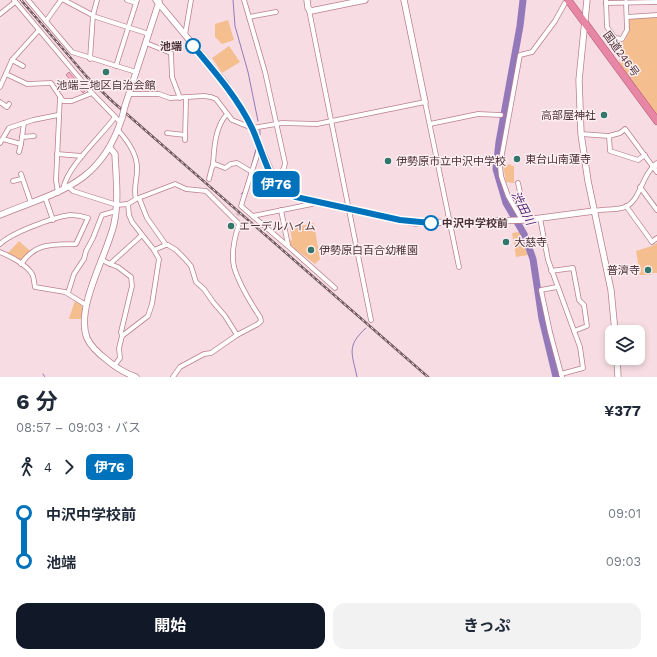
<!DOCTYPE html>
<html lang="ja">
<head>
<meta charset="utf-8">
<style>
  :root { --surface:#fff; --page:#f2f2f3; --text:#1f2937; --muted:#747a83; --accent:#111827 }
  body { margin:0; font-family:"Work Sans","Noto Sans JP",sans-serif; background:var(--page); color:var(--text); height:100vh; display:flex; flex-direction:column; font-size:15px; white-space:nowrap }
  * { box-sizing:border-box; margin:0 }
  p { font-size:13px; color:var(--muted) }
  .icon { flex:none; width:22px; height:22px; fill:none; stroke:currentColor; stroke-width:2; stroke-linecap:round; stroke-linejoin:round }
  .map { position:relative; height:377px; overflow:hidden }
  .panel { display:flex; flex-direction:column; background:var(--surface); flex:1 }
  .panel>* { flex:none }
  .badge { padding:0 8px; border-radius:6px; font-size:14px; line-height:26px }
  .fabs { position:absolute; left:605px; top:325px; display:grid; gap:8px }
  .fabs a { display:grid; place-items:center; width:40px; height:40px; border-radius:8px; background:var(--surface); box-shadow:0 2px 6px #0003; font-size:20px }
  .map>.badge { position:absolute; translate:-50% -50%; box-shadow:0 0 0 2px #fff }
  .legs { display:flex; align-items:center; gap:6px; height:44px; padding:0 16px; font-size:13px }
  .legs p { margin-inline-start:auto }
  .headline { display:flex; align-items:center; justify-content:space-between; height:68px; padding:0 16px }
  h1 { font-size:22px; font-weight:700; line-height:30px }
  .button { display:flex; gap:8px; margin-top:auto; padding:8px 16px }
  .button a { flex:1; height:46px; border-radius:12px; background:var(--accent); color:#fff; font-size:16px; font-weight:700; line-height:46px; text-align:center }
  .button a+a { background:var(--page); color:var(--text) }
  ul { padding:0 16px; list-style:none }
  li { display:flex; align-items:center; gap:14px; height:48px; font-size:15px }
  li i { display:grid; place-items:center; width:6px; height:100%; margin:0 5px; background:currentColor }
  li i::after { content:''; width:10px; height:10px; margin:-5px; border:3px solid; border-radius:50%; background:var(--surface) }
  li p { margin-inline-start:auto }
  li:first-child i { background:linear-gradient(#0000 50%,currentColor 0) }
  li:last-child i { background:linear-gradient(currentColor 50%,#0000 0) }
  .map>svg:first-child { display:block }
</style>
</head>
<body>
<div class="map">
<svg width="657" height="377" viewBox="0 0 657 377">
  <rect width="100%" height="100%" fill="#f7dde3"/>
  <!-- green -->
  <g fill="#f5be8e">
    <polygon points="657,17 657,116 622,69 619,61 621,59 623,41 625,40 629,30 629,19"/>
    <polygon points="228,20 234,40 222,44 215,37 215,24"/>
    <polygon points="229,46 240,62 222,73 212,58"/>
    <polygon points="511,164 511,166 514,166 514,183 506,182 503,165"/>
    <polygon points="314,223 320,259 315,264 290,245 289,241 292,240 290,228"/>
    <polygon points="519,232 528,255 516,257 512,233"/>
    <polygon points="19,241 30,251 21,262 8,253"/>
    <polygon points="657,243 657,273 651,273 651,275 640,275 636,251 652,246"/>
    <polygon points="75,301 82,306 82,319 69,319 69,318"/>
  </g>
  <g fill="none" stroke-linecap="round" stroke-linejoin="round">
    <!-- stream -->
    <g stroke="#9379ba" stroke-width="1">
      <polyline points="233,0 235,26 248,72 258,121"/>
      <polyline points="260,135 260,130"/>
      <polyline points="252,164 256,149"/>
      <polyline points="241,194 244,191"/>
      <polyline points="43,374 45,377"/>
      <path d="M357 377C352 353 346 346 366 328"/>
    </g>
    <!-- river -->
    <polyline stroke="#9379ba" stroke-width="7" points="523,0 520,26 499,142 496,169 506,203 524,234 533,259 542,319 556,377"/>
  </g>
  <!-- building -->
  <polygon fill="#feacc2" stroke="#be8393" points="69,72 85,91 83,93 66,75"/>
  <g fill="none" stroke-linecap="round" stroke-linejoin="round">
    <!-- minor-tunnel -->
    <polyline stroke="#d5bbc1" stroke-width="4" stroke-dasharray="4 2" stroke-linecap="butt" points="237,215 241,211"/>
    <!-- minor casing -->
    <g stroke="#ba7f8f" stroke-width="5.5">
      <g id="minor">
        <polyline points="14,0 92,93 120,122"/>
        <polyline points="28,0 72,52 136,72"/>
        <polyline points="64,0 96,17 149,34"/>
        <polyline points="127,0 136,3"/>
        <polyline points="244,0 265,72 285,163 284,168 275,181"/>
        <polyline points="606,0 607,27 615,38 622,39 627,30 626,2"/>
        <polyline points="606,3 657,2"/>
        <polyline points="309,10 371,320"/>
        <polyline points="0,14 15,2"/>
        <polyline points="249,17 276,12"/>
        <polyline points="627,17 657,15"/>
        <polyline points="46,21 61,0"/>
        <polyline points="185,35 191,0"/>
        <polyline points="146,43 171,53 172,77 180,98"/>
        <polyline points="90,59 93,15 97,0"/>
        <polyline points="12,60 23,66"/>
        <polyline points="116,66 137,0"/>
        <polyline points="6,74 27,84 51,83 63,101 72,101 92,93"/>
        <polyline points="0,87 12,60 39,30"/>
        <polyline points="129,94 159,94 170,98 204,96 211,97 216,99 232,120 252,128 282,123 317,124 425,102 459,267"/>
        <polyline points="0,102 7,107 9,104"/>
        <polyline points="430,124 478,114 501,115"/>
        <path d="M118 130C127 140 138 156 137 170 137 180 133 189 136 199"/>
        <polyline points="167,133 185,135"/>
        <polyline points="581,134 609,136 620,133 625,129 657,172"/>
        <polyline points="609,136 610,151 638,160 645,155"/>
        <polyline points="22,137 34,136"/>
        <polyline points="3,139 21,144 24,123"/>
        <polyline points="185,140 186,98"/>
        <polyline points="0,143 9,128 33,120 58,115"/>
        <polyline points="260,146 241,206 290,248 335,288"/>
        <polyline points="19,152 21,144"/>
        <polyline points="57,154 82,156"/>
        <path d="M213 165C214 148 215 127 227 114"/>
        <polyline points="21,174 31,203"/>
        <polyline points="209,179 212,167 215,164 225,168 231,164 237,163 252,172"/>
        <polyline points="13,181 21,179"/>
        <polyline points="518,183 526,220"/>
        <polyline points="69,187 73,191 117,205 128,204 129,215 132,222 154,250 159,259 152,304 148,316 122,336 119,348 120,358 114,366"/>
        <polyline points="640,187 657,210"/>
        <path d="M63 189C68 165 100 138 115 117"/>
        <polyline points="58,193 56,180 60,97"/>
        <polyline points="45,197 53,220"/>
        <polyline points="139,198 147,218 166,245"/>
        <path d="M128 204 136 199 175 184 186 189 206 191 239 224C235 236 231 254 234 267 239 284 250 302 260 317L261 321 258 324 237 335"/>
        <polyline points="626,206 652,242 657,238"/>
        <polyline points="281,210 288,245"/>
        <path d="M594 211C603 209 613 210 622 208 640 204 641 177 653 167"/>
        <polyline points="253,216 312,204 314,201"/>
        <polyline points="540,218 548,260 580,347 583,368 561,374"/>
        <polyline points="522,220 508,196 501,176 500,165 520,55 532,52 555,21 565,3"/>
        <path d="M0 244C11 233 54 217 70 215 76 215 82 216 88 218L76 244C52 245 36 242 21 264"/>
        <polyline points="154,250 166,245 168,245 176,250 185,259 191,266 196,282 204,289 213,302 225,316 237,335 211,353 204,354 180,367 173,377"/>
        <path d="M0 252C10 256 27 265 32 274 34 277 34 283 35 287L65 292 86 305"/>
        <polyline points="102,260 110,264 142,235"/>
        <polyline points="110,264 118,267 131,277 132,286 121,332 122,336"/>
        <polyline points="551,271 573,268 579,300 584,305 587,326 574,331"/>
        <polyline points="557,287 541,290 550,332 562,377"/>
        <polyline points="68,293 74,274 84,259 86,251 93,238 102,215 116,211"/>
      </g>
    </g>
    <!-- tertiary casing -->
    <g stroke="#ba7f8f" stroke-width="7">
      <g id="tertiary">
        <polyline points="156,0 226,84 252,128 275,181 281,189 289,195 415,223 526,220 594,211"/>
        <polyline points="307,0 308,8 311,11 365,0"/>
        <polyline points="404,0 425,102"/>
        <polyline points="587,0 579,80 581,134 588,181 611,290 615,332"/>
        <polyline points="125,106 159,2"/>
        <path d="M110 148 115 154C116 177 119 201 114 224 107 255 75 308 87 338 91 347 99 354 107 360 116 368 125 373 136 377"/>
        <polyline points="653,167 657,164"/>
        <path d="M0 215C58 191 100 186 122 118"/>
        <polyline points="617,358 618,377"/>
      </g>
    </g>
    <!-- trunk casing -->
    <g stroke="#ad5572" stroke-width="8">
      <polyline id="trunk" points="568,0 657,121"/>
    </g>
    <!-- minor -->
    <use href="#minor" stroke="#fff" stroke-width="4"/>
    <!-- tertiary -->
    <use href="#tertiary" stroke="#fff" stroke-width="5.5"/>
    <!-- trunk -->
    <use href="#trunk" stroke="#e886a6" stroke-width="7"/>
    <!-- rail casing -->
    <g stroke="#71585f" stroke-width="2.5">
      <polyline id="rail" points="21,0 87,77 113,102 428,377"/>
    </g>
    <!-- rail -->
    <use href="#rail" stroke="#fceef1" stroke-width="1" stroke-dasharray="3" stroke-linecap="butt"/>
    <!-- tertiary-bridge casing -->
    <g stroke="#ba7f8f" stroke-width="7" stroke-linecap="butt">
      <polyline id="tertiary-bridge" points="122,118 125,106"/>
    </g>
    <!-- tertiary-bridge -->
    <use href="#tertiary-bridge" stroke="#fff" stroke-width="5.5"/>
  </g>
  <g fill="none" stroke-linecap="round" stroke-linejoin="round">
    <!-- line-1 casing -->
    <g stroke="#fff" stroke-width="9">
      <path id="line-1" d="M193 46C215 72 237 97 252 128 260 145 267 173 278 187 283 192 289 195 296 197L400 220 431 223"/>
    </g>
    <!-- line-1 -->
    <use href="#line-1" stroke="#0072bc" stroke-width="6"/>
  </g>
  <!-- markers -->
  <g fill="#fff" stroke="#0072bc" stroke-width="2">
    <circle cx="193" cy="46" r="7"/>
    <circle cx="431" cy="223" r="7"/>
  </g>
  <g fill="#31776c" stroke="#fceef1" stroke-width="1.5">
    <circle cx="106" cy="72" r="4"/>
    <circle cx="604" cy="115" r="4"/>
    <circle cx="517" cy="159" r="4"/>
    <circle cx="388" cy="161" r="4"/>
    <circle cx="231" cy="226" r="4"/>
    <circle cx="506" cy="242" r="4"/>
    <circle cx="311" cy="250" r="4"/>
    <circle cx="648" cy="270" r="4"/>
  </g>
  <g text-anchor="middle" dominant-baseline="central" stroke-width="3" stroke-linejoin="round" paint-order="stroke">
    <!-- stop labels -->
    <g font-size="11" font-weight="bold" fill="#4b3239" stroke="#fceef1" text-anchor="end">
      <text x="182" y="46">池端</text>
      <text x="442" y="223" text-anchor="start">中沢中学校前</text>
    </g>
    <!-- street labels -->
    <g font-size="11" fill="#4b3239" stroke="#fceef1">
      <text transform="translate(621 54) rotate(54)">国道246号</text>
    </g>
    <!-- poi labels -->
    <g font-size="11" fill="#4b3239" stroke="#fceef1" text-anchor="start">
      <text x="106" y="85" text-anchor="middle">池端三地区自治会館</text>
      <text x="596" y="115" text-anchor="end">高部屋神社</text>
      <text x="525" y="159">東台山南蓮寺</text>
      <text x="396" y="161">伊勢原市立中沢中学校</text>
      <text x="239" y="226">エーデルハイム</text>
      <text x="514" y="242">大慈寺</text>
      <text x="319" y="250">伊勢原白百合幼稚園</text>
      <text x="640" y="270" text-anchor="end">普濟寺</text>
    </g>
    <!-- water labels -->
    <g font-size="12" font-style="italic" fill="#4e2978" stroke="#fceef1">
      <text transform="translate(523 208) rotate(63)">渋田川</text>
    </g>
  </g>
</svg>
<div class="fabs">
<a><svg class="icon" aria-label="layers" viewBox="0 0 24 24"><path d="M12 4l9 5-9 5-9-5zM3 14l9 5 9-5"/></svg></a>
</div>
<b class="badge" style="left:276px;top:184px;background:#0072bc;color:#fff">伊76</b>
</div>
<section class="panel">
<div class="headline"><div><h1>6 分</h1><p>08:57 – 09:03 · バス</p></div><b>¥377</b></div>
<div class="legs"><svg class="icon" aria-label="walk" viewBox="0 0 24 24"><circle cx="13" cy="4" r="2"/><path d="M13 8l-2 6 4 7M11 14l-3 7M7 12l3-4h3l4 4"/></svg>4<svg class="icon" aria-label="forward" viewBox="0 0 24 24"><path d="M9 5l7 7-7 7"/></svg><b class="badge" style="background:#0072bc;color:#fff">伊76</b></div>
<ul>
<li><i style="color:#0072bc"></i><b>中沢中学校前</b><p>09:01</p></li>
<li><i style="color:#0072bc"></i><b>池端</b><p>09:03</p></li>
</ul>
<div class="button"><a>開始</a><a>きっぷ</a></div>
</section>
</body>
</html>
